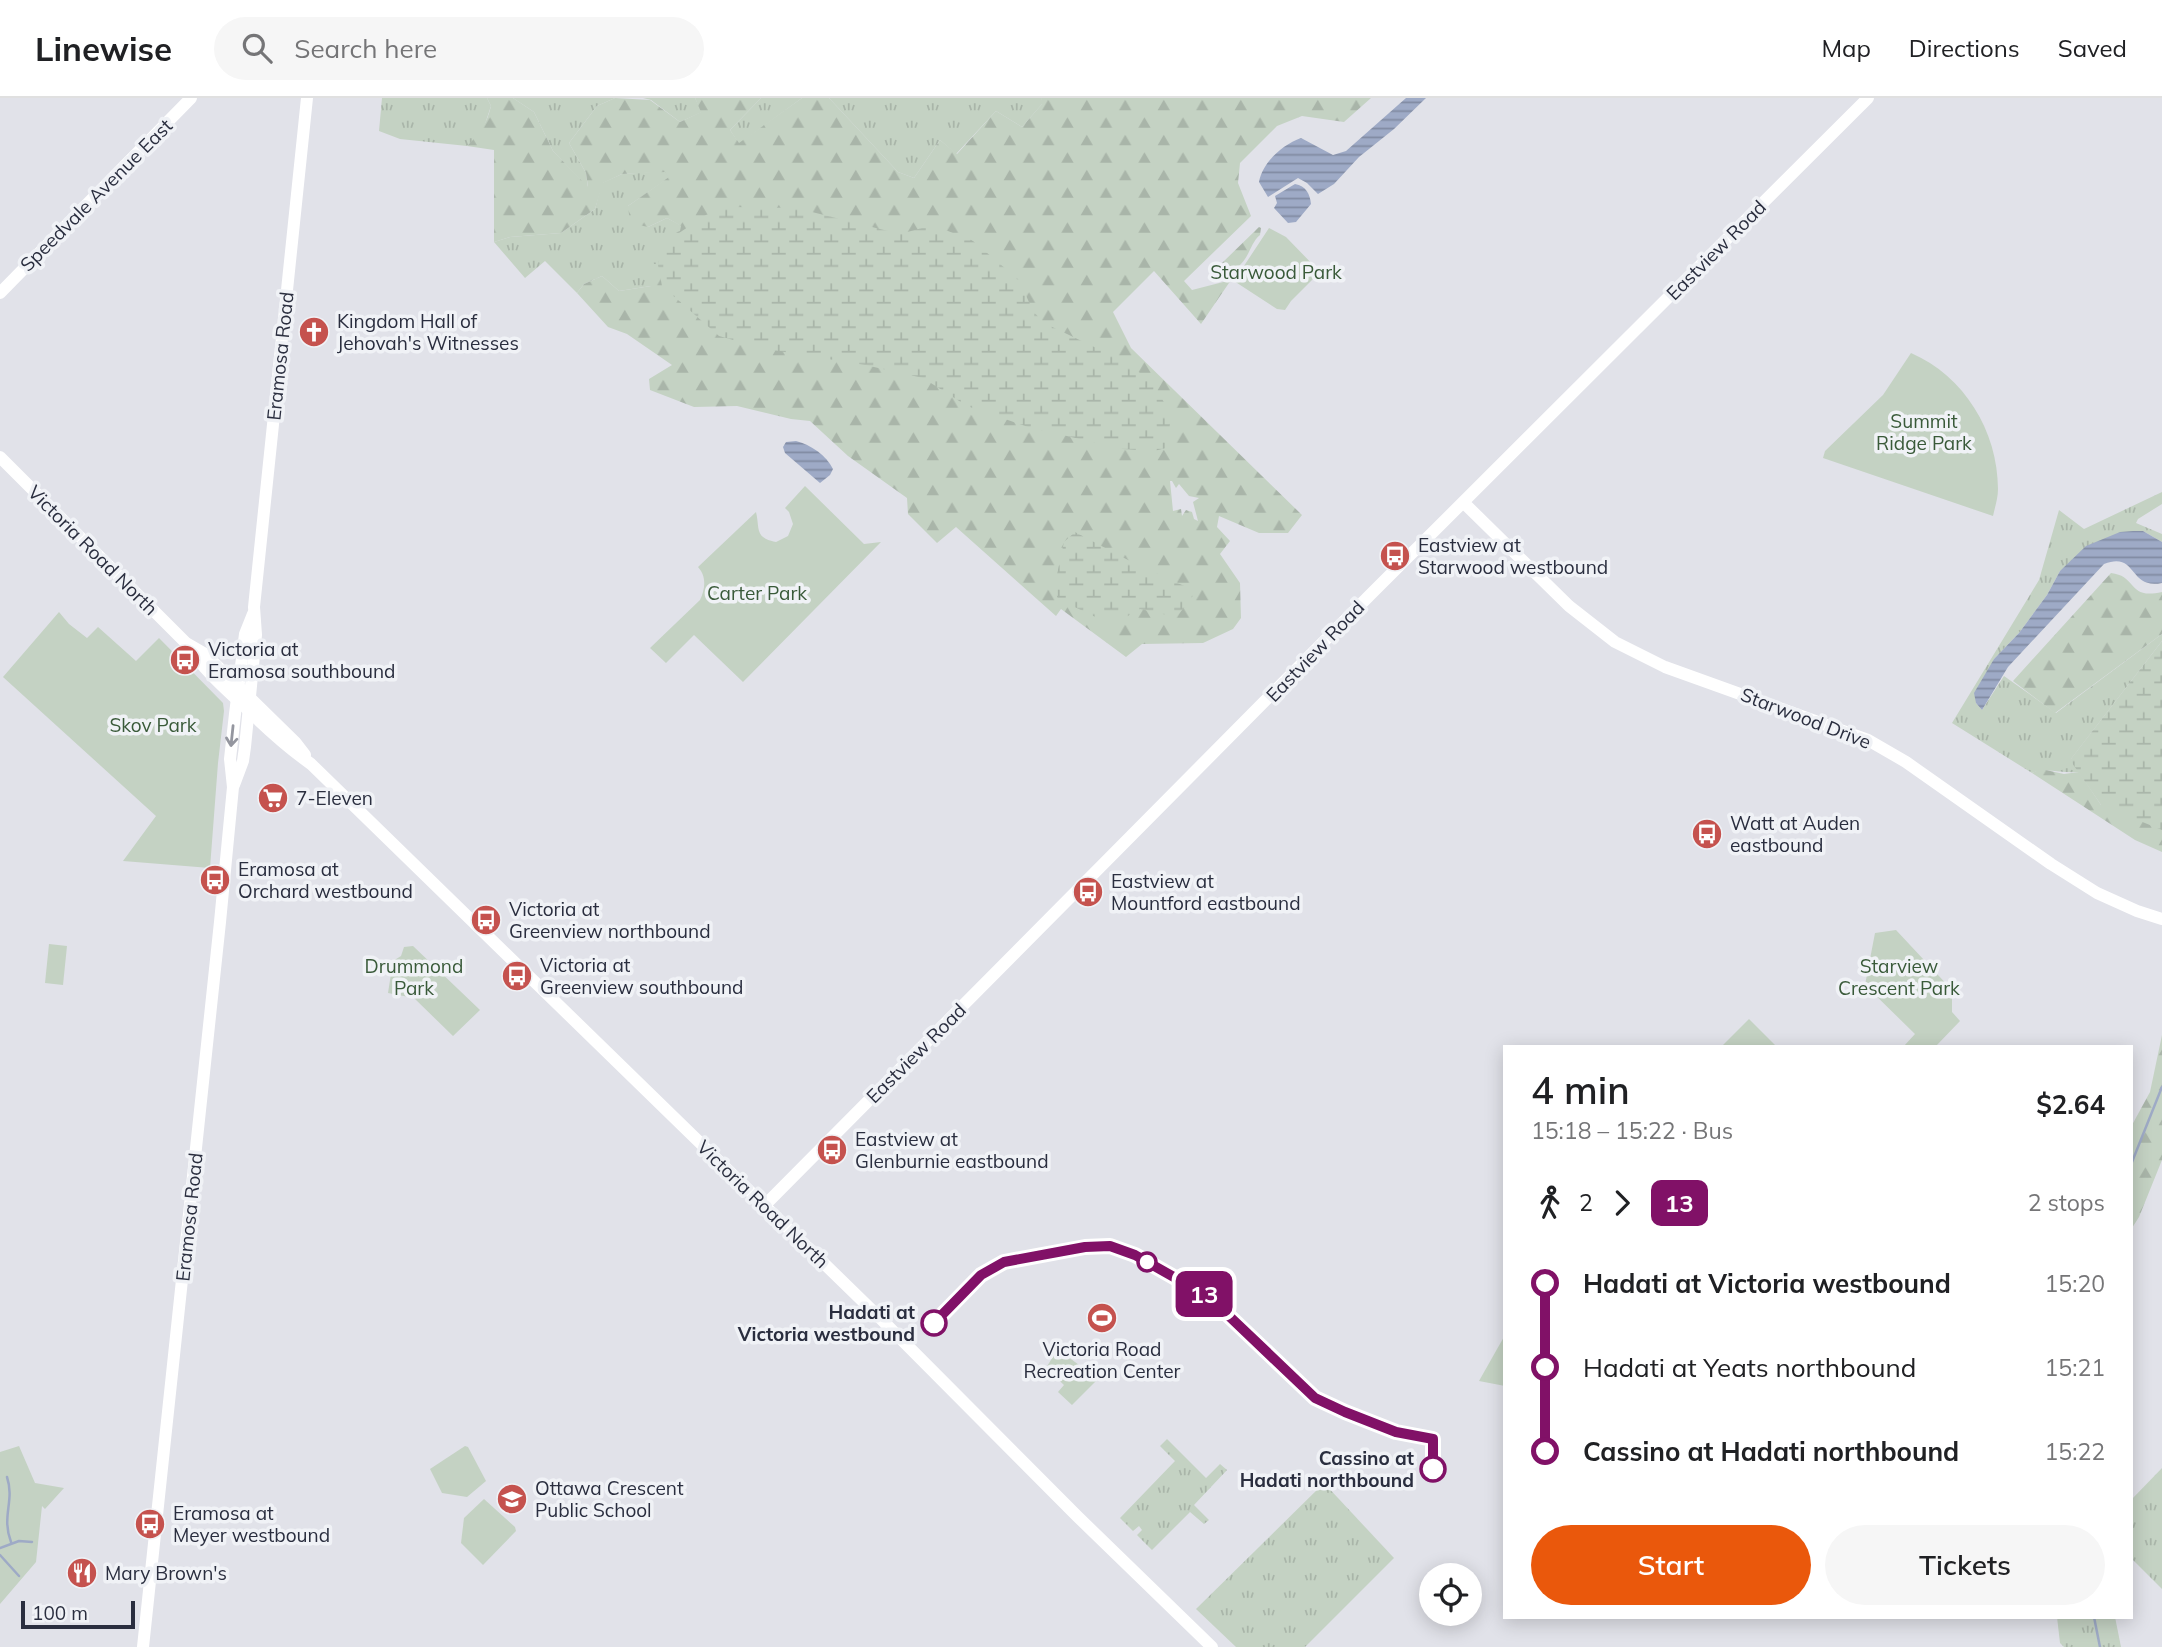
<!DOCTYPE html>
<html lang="en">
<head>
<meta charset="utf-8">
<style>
  :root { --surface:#fff; --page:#f6f6f6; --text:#202124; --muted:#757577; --line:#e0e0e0; --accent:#ea580c }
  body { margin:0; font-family:Mulish,sans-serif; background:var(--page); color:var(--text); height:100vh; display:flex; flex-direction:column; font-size:26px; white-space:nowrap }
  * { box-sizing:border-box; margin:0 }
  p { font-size:23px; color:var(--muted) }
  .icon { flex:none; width:38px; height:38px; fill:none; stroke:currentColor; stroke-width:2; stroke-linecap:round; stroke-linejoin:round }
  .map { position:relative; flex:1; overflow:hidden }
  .side { position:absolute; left:1503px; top:947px; width:630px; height:574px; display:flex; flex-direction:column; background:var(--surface); border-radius:0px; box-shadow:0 4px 18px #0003 }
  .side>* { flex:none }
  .badge { padding:0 14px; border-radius:10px; font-size:24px; line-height:46px }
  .fabs { position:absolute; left:1419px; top:1465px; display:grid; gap:14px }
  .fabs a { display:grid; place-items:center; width:63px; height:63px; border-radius:50%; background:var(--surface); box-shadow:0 4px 18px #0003; font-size:35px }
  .scale { position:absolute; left:21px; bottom:18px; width:114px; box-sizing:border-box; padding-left:7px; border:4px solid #2a2e3f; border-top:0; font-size:19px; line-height:24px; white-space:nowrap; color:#2a2e3f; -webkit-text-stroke:5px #f0f2f6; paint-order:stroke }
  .map>.badge { position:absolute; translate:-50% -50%; box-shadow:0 0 0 4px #fff }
  .legs { display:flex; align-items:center; gap:10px; height:77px; padding:0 28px; font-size:23px }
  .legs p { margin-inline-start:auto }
  .summary { display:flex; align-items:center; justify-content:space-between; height:119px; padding:0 28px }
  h1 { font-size:38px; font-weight:600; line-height:52px }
  .button { display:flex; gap:14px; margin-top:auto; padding:14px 28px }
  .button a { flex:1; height:80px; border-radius:42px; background:var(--accent); color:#fff; font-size:28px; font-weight:600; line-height:80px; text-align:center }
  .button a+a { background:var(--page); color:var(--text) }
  ul { padding:0 28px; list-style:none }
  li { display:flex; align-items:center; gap:24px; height:84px; font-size:26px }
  li i { display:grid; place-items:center; width:10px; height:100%; margin:0 9px; background:currentColor }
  li i::after { content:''; width:18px; height:18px; margin:-9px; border:5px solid; border-radius:50%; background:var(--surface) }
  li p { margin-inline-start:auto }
  li:first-child i { background:linear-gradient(#0000 50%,currentColor 0) }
  li:last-child i { background:linear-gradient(currentColor 50%,#0000 0) }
  header { display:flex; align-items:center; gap:42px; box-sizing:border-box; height:98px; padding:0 35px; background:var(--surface); border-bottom:2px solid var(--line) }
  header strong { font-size:33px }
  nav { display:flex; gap:38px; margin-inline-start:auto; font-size:24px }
  .search { width:490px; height:63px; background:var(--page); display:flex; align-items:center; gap:18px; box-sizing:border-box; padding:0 24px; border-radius:38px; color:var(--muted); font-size:26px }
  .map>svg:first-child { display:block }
</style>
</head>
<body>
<header>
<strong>Linewise</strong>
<div class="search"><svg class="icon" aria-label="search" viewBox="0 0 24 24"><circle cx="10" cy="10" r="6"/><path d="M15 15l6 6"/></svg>Search here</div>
<nav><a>Map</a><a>Directions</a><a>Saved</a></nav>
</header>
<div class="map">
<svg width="2162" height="1549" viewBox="0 0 2162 1549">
  <defs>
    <pattern id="grass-tufts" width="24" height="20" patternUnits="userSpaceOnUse" patternTransform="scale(1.75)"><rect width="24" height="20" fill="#c4d2c3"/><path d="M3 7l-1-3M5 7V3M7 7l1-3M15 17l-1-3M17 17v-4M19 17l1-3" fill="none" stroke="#a9b5a9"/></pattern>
    <pattern id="forest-firs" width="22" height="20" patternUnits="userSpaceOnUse" patternTransform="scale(1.75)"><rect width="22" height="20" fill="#c4d2c3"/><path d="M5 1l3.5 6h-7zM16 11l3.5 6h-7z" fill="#a9b5a9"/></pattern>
    <pattern id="wetland-marsh" width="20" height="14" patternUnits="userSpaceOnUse" patternTransform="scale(1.75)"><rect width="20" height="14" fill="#c4d2c3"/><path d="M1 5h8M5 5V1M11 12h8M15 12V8" fill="none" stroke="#a9b5a9"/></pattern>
    <pattern id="water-rules" width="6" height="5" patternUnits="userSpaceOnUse" patternTransform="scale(1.75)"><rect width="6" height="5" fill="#9eaac6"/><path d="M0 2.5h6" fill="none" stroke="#818ba2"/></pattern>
  </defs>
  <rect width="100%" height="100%" fill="#e1e2e9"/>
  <!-- grass -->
  <g fill="url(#grass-tufts)">
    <polygon points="382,0 487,0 491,8 482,35 467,48 400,41 379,33"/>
    <polygon points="513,0 615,0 597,8 569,45 586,75 588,90 553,53 534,14"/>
    <polygon points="643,0 695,0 702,14 680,24 651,2"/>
    <polygon points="761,0 802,0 739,46 730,32"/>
    <polygon points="829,0 1041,0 1043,5 1022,29 996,13 956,56 940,42 914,80 898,74"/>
    <polygon points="665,73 670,79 628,108 648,129 667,120 682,128 676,166 651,188 619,193 602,178 584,186 577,195 545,163 525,180 494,144 510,139 561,135 595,111 602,85 622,76"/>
    <path d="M2162 394V406L2138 421 2136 425 2162 436V444L2143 433 2060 473 2047 497 2019 535 1994 561 1976 605 1982 612 2004 578 2056 615 2162 536V543L2071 661 2079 674C2062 676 2047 669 2032 675L1952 625 2039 482 2059 412 2084 431Z"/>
    <polygon points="1167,1341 1206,1380 1220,1366 1227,1372 1194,1407 1209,1422 1204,1426 1190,1414 1152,1452 1137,1437 1142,1432 1139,1428 1133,1433 1120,1420 1175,1363 1160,1348"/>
    <polygon points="2162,1370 2162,1491 2132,1461 2132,1401"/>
    <polygon points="1324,1385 1394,1460 1305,1549 1236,1549 1196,1511"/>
    <polygon points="2057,1519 2115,1519 2121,1549 2064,1549 2060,1545"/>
  </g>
  <!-- forest -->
  <g fill="url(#forest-firs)" fill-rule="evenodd">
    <path d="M487 0H513L534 14 553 53 588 89 586 75 569 45 597 8 615 0 650 2 680 24 701 14 695 0H761L730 32 739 45 802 0H829L898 74 914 80 940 42 957 56 996 13 1022 29 1042 6 1041 0H1371L1344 24 1302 18 1277 28 1240 65 1238 85 1251 118 1184 183 1192 192 1231 182 1201 226 1154 173 1113 214 1131 250 1302 417 1288 435H1259L1219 418 1217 429 1230 443 1220 456 1240 485 1241 520 1233 531 1203 545 1142 546 1126 559 1061 511 1056 518 956 429 937 445 908 416 907 400 848 358 810 323 791 321 737 308 694 309 650 292 649 281 672 267 627 236 608 229 577 195 584 186 602 178 619 193 651 188 652 166H676L672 136 680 133 681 128 667 120 648 129 630 125 628 108 669 79 665 74 622 76 603 85 595 111 561 135 510 139 494 144V52L467 48C480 36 487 25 491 8ZM1170 383H1172L1176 390 1179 386 1189 398 1199 400 1193 404 1198 423 1194 421 1192 414 1186 412 1182 418 1181 411 1173 413Z"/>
    <path d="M1259 129 1261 130 1260 137C1250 145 1249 162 1237 169 1233 172 1224 172 1220 173L1222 165Z"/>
    <path d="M2111 475C2138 478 2127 502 2162 494V536L2055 615 2013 583Z"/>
    <polygon points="2041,671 2064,676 2079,674 2101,707 2162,701 2162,754 2135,742 2032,675"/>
    <polygon points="2162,937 2162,1062 2139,1119 2132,1130 2132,1027 2150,994"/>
  </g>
  <!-- wetland -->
  <g fill="url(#wetland-marsh)">
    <polygon points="731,109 796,110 900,136 933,127 973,143 1019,182 1033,213 1044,225 1113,258 1151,282 1169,313 1170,336 1166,350 1154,353 1123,351 1028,329 967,308 923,280 865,267 766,251 719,238 662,188 658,167 662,151 673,139 706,117"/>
    <polygon points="1075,434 1128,462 1195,493 1190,503 1176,519 1140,511 1112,527 1058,501 1054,490 1064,444"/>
    <polygon points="2162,543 2162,732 2101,707 2070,662"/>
  </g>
  <!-- park -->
  <g fill="#c4d2c3">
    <polygon points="1269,130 1286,139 1320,174 1291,203 1285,212 1277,211 1234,183"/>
    <path d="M1911 255C1964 278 1998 333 1998 391 1998 400 1995 409 1993 418L1823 360 1825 353 1883 297Z"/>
    <path d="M805 388 864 446 881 444 743 584 694 537 666 565 650 550 700 502C705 491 707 479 698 469L756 414C760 430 754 440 776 444L788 438 793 426 789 414 785 410Z"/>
    <polygon points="59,514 69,526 87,540 98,529 136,563 159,540 223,605 224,613 218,665 210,770 123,763 156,718 3,579"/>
    <polygon points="1896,832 1952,892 1952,914 1960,923 1936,948 1904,948 1915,936 1865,887 1875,835"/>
    <polygon points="49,846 67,848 63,887 45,885"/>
    <polygon points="413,848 480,912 453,938 414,900 388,895 393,863 401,858 404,849"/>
    <polygon points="1749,921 1776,948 1722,948"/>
    <polygon points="1505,1237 1505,1288 1479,1283"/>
    <polygon points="1056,1250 1098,1281 1072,1307 1058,1294 1064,1287 1046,1270 1054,1257 1053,1256"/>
    <polygon points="19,1348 35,1385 64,1390 45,1411 42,1408 36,1464 0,1506 0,1354"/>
    <polygon points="465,1348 468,1349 486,1383 467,1399 442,1395 430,1371"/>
    <polygon points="484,1401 515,1429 516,1433 483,1467 461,1445 464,1420"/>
  </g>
  <!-- water -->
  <g fill="url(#water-rules)">
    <path d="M1406 0H1426L1394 31 1359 59 1334 86 1318 96 1307 85 1298 80 1268 99 1259 84C1263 64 1282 47 1301 40L1333 57 1346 53Z"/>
    <path d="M1295 86C1306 88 1310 96 1311 106L1296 124 1288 125 1274 110 1277 105 1275 98Z"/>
    <path d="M796 343C811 347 826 357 833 371L830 377 820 385 785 355 783 349 786 344Z"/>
    <path d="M2133 433H2143L2162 444V485C2128 492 2138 453 2104 466L2008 569 1982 612 1976 605 1974 595 1994 561 2019 535 2047 497 2060 473 2086 448 2120 434Z"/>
  </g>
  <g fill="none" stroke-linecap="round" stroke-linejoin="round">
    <!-- stream -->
    <g stroke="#9eaac6" stroke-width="2.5">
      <polyline points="2132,1064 2162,989"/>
      <path d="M7 1379C15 1403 1 1418 11 1444"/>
      <polyline points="0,1450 19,1443 32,1444"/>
      <polyline points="0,1457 19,1478"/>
      <polyline points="2094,1519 2100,1549"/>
    </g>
    <!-- secondary -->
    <g stroke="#fff" stroke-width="12">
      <polyline points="0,195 191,0"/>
      <polyline points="0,359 186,545 205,556 295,644 305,657"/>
      <polyline points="1464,405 1569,508 1615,544 1665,569 1868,642 1906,664 2051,766 2097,795 2137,813 2162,821"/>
      <path d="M186 545C202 570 223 589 245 609 266 630 287 649 311 666L880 1220 1078 1419 1212 1549"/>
      <polyline points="234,687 243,663 245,649 256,537 254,509 307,0"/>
      <polyline points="765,1107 1372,495 1868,0"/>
      <polyline points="143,1549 220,824 233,689 230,661 235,616 245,536 253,516"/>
    </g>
  </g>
  <!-- one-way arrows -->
  <defs><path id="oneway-shaft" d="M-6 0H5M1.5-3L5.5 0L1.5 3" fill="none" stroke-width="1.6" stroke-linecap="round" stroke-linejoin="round" transform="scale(1.75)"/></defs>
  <use stroke="#94969f" href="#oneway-shaft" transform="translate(232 638) rotate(96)"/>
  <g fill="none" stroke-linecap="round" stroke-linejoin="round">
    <!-- line-1 casing -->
    <g stroke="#fff" stroke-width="16">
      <polyline id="line-1" points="934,1225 981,1177 1004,1164 1085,1149 1110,1148 1135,1157 1209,1199 1315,1300 1345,1314 1396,1334 1433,1341 1433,1371"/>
    </g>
    <!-- line-1 -->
    <use href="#line-1" stroke="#811167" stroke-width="10"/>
  </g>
  <!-- icons -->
  <defs>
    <g id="church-disc" transform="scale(1.575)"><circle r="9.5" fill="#c5524e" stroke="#f0f2f6"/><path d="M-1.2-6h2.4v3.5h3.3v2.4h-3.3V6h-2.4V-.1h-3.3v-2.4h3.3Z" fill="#fff"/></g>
    <g id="bus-disc" transform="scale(1.575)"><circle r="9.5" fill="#c5524e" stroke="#f0f2f6"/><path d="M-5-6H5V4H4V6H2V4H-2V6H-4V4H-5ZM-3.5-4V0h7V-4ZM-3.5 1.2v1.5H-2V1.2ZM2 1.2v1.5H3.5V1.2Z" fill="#fff"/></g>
    <g id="supermarket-disc" transform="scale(1.575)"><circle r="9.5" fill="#c5524e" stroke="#f0f2f6"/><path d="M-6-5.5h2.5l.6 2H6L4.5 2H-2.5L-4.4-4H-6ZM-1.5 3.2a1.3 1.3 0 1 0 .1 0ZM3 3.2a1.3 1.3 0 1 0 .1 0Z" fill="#fff"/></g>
    <g id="stadium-disc" transform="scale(1.575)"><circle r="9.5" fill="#c5524e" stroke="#f0f2f6"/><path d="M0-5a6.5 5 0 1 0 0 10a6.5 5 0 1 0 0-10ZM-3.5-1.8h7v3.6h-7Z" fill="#fff"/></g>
    <g id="school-disc" transform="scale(1.575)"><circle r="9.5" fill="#c5524e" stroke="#f0f2f6"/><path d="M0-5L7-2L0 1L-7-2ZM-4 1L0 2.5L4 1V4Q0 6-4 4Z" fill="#fff"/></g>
    <g id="restaurant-disc" transform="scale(1.575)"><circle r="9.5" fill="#c5524e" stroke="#f0f2f6"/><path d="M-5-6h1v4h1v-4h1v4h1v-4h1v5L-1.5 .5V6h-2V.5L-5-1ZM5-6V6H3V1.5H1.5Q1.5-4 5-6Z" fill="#fff"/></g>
  </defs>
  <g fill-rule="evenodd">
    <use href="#church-disc" x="314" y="234"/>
    <use href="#bus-disc" x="1395" y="458"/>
    <use href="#bus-disc" x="185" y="562"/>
    <use href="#supermarket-disc" x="273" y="700"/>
    <use href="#bus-disc" x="1707" y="736"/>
    <use href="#bus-disc" x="215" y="782"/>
    <use href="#bus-disc" x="1088" y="794"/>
    <use href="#bus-disc" x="486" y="822"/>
    <use href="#bus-disc" x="517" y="878"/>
    <use href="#bus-disc" x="832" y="1052"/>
    <use href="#stadium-disc" x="1102" y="1220"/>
    <use href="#school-disc" x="512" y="1401"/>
    <use href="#bus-disc" x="150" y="1426"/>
    <use href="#restaurant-disc" x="82" y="1475"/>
  </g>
  <!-- markers -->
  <g fill="#fff" stroke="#811167" stroke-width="3.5">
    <circle cx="1147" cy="1164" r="9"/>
    <circle cx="934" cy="1225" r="12"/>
    <circle cx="1433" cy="1371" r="12"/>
  </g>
  <g text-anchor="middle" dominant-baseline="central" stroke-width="7" stroke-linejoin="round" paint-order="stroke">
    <!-- street labels -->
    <g font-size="19" fill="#2a2e3f" stroke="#f0f2f6">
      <text transform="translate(96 97) rotate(-45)">Speedvale Avenue East</text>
      <text transform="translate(1716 152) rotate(-45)">Eastview Road</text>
      <text transform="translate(280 258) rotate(-84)">Eramosa Road</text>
      <text transform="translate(93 452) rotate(45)">Victoria Road North</text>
      <text transform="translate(1315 553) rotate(-46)">Eastview Road</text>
      <text transform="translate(1806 620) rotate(21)">Starwood Drive</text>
      <text transform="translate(916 955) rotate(-45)">Eastview Road</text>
      <text transform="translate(763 1106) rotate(44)">Victoria Road North</text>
      <text transform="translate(189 1119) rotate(-84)">Eramosa Road</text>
    </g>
    <!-- park labels -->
    <g font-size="19" fill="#395a39" stroke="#f0f2f6">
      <text x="1276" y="174">Starwood Park</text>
      <text x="1924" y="323">Summit<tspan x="1924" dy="22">Ridge Park</tspan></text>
      <text x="757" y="495">Carter Park</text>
      <text x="153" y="627">Skov Park</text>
      <text x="414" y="868">Drummond<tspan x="414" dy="22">Park</tspan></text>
      <text x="1899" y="868">Starview<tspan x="1899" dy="22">Crescent Park</tspan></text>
    </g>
    <!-- poi labels -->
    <g font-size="19" fill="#2a2e3f" stroke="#f0f2f6" text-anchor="start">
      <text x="337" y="223">Kingdom Hall of<tspan x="337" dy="22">Jehovah's Witnesses</tspan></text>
      <text x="1418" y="447">Eastview at<tspan x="1418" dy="22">Starwood westbound</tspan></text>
      <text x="208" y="551">Victoria at<tspan x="208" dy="22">Eramosa southbound</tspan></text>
      <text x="296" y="700">7-Eleven</text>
      <text x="1730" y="725">Watt at Auden<tspan x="1730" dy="22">eastbound</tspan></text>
      <text x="238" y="771">Eramosa at<tspan x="238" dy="22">Orchard westbound</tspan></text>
      <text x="1111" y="783">Eastview at<tspan x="1111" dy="22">Mountford eastbound</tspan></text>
      <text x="509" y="811">Victoria at<tspan x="509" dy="22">Greenview northbound</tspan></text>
      <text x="540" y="867">Victoria at<tspan x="540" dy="22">Greenview southbound</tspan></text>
      <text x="855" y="1041">Eastview at<tspan x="855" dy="22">Glenburnie eastbound</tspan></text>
      <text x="1102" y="1251" text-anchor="middle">Victoria Road<tspan x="1102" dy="22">Recreation Center</tspan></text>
      <text x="535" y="1390">Ottawa Crescent<tspan x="535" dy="22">Public School</tspan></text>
      <text x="173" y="1415">Eramosa at<tspan x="173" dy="22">Meyer westbound</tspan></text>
      <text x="105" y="1475">Mary Brown's</text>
    </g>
    <!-- stop labels -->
    <g font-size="19" font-weight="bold" fill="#2a2e3f" stroke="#f0f2f6" text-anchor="end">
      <text x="915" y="1214">Hadati at<tspan x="915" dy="22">Victoria westbound</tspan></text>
      <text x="1414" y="1360">Cassino at<tspan x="1414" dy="22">Hadati northbound</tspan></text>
    </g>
  </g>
</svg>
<div class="fabs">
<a><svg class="icon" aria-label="locate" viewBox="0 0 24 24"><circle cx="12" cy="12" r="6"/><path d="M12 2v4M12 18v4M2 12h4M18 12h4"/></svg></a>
</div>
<div class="scale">100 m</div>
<b class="badge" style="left:1204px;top:1196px;background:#811167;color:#fff">13</b>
<section class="side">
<div class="summary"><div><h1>4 min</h1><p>15:18 – 15:22 · Bus</p></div><b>$2.64</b></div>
<div class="legs"><svg class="icon" aria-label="walk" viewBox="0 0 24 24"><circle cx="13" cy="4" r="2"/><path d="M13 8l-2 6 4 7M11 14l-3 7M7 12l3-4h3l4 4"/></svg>2<svg class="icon" aria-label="forward" viewBox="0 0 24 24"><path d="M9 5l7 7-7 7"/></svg><b class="badge" style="background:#811167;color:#fff">13</b><p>2 stops</p></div>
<ul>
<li><i style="color:#811167"></i><b>Hadati at Victoria westbound</b><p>15:20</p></li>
<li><i style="color:#811167"></i><span>Hadati at Yeats northbound</span><p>15:21</p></li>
<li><i style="color:#811167"></i><b>Cassino at Hadati northbound</b><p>15:22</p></li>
</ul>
<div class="button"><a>Start</a><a>Tickets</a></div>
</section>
</div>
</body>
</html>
